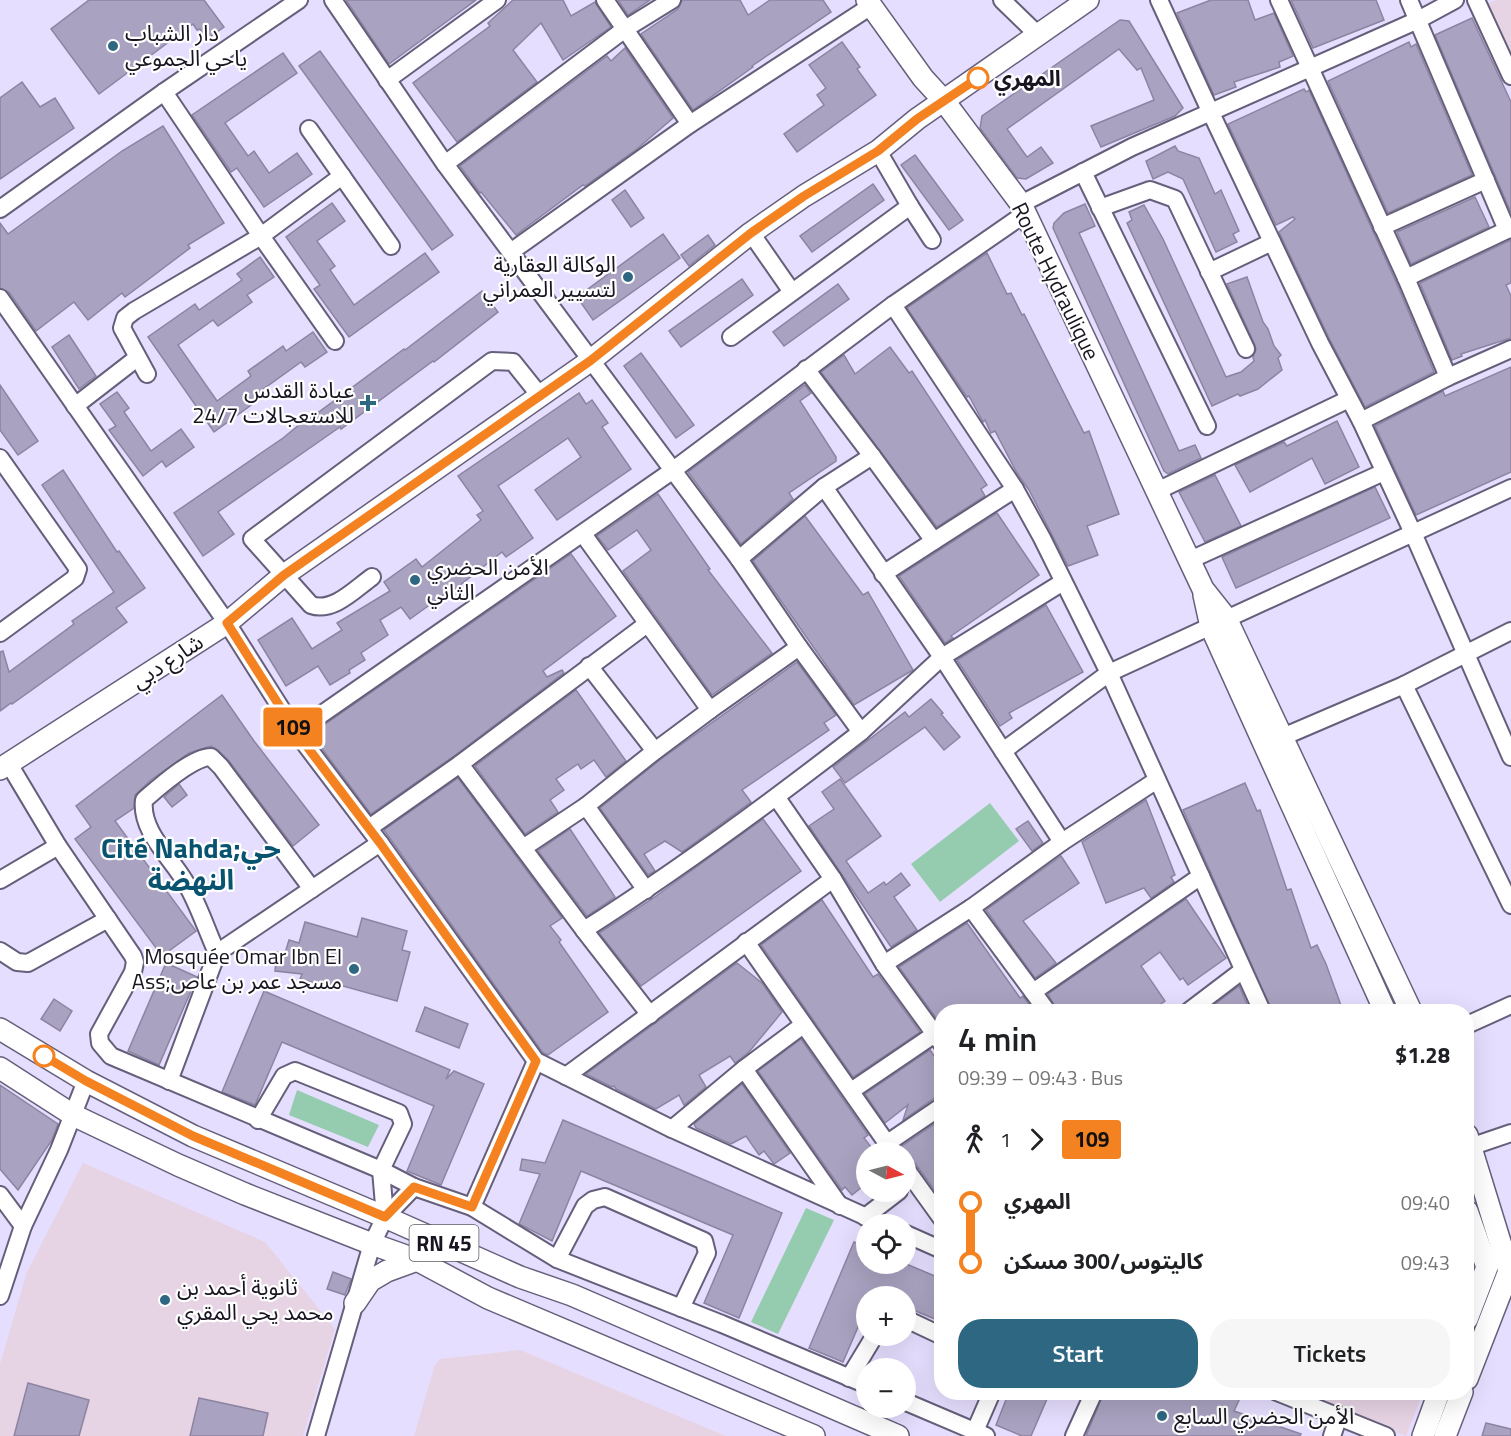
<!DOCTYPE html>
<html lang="en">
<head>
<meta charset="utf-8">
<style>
  :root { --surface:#fff; --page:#f6f6f6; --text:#202124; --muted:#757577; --accent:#2e6781 }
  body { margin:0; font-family:"Titillium Web","Noto Sans Arabic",sans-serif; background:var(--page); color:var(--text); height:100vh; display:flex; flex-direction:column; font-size:22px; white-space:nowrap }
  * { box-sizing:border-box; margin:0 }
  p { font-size:20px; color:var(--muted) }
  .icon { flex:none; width:33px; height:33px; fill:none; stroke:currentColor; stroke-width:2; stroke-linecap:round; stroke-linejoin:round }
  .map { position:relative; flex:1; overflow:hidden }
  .details { position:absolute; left:934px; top:1004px; width:540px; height:396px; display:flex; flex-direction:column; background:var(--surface); border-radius:24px; box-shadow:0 6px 24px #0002 }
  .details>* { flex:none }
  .badge { padding:0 12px; border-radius:4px; font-size:21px; line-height:39px }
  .needle { width:39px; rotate:97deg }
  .controls { position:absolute; left:856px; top:1142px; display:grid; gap:12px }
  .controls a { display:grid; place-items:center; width:60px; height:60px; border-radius:50%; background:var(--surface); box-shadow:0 6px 24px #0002; font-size:30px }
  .map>.badge { position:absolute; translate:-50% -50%; box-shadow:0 0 0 3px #fff }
  .legs { display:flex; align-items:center; gap:9px; height:66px; padding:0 24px; font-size:20px }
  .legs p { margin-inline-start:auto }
  .headline { display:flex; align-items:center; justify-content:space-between; height:102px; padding:0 24px }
  h1 { font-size:33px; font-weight:600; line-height:45px }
  .primary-button { display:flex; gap:12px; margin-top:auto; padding:12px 24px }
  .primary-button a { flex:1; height:69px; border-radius:24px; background:var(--accent); color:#fff; font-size:24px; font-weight:600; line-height:69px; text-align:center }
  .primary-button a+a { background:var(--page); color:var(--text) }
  ul { padding:0 24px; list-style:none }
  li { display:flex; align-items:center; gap:21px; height:60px; font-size:22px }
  li i { display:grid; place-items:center; width:9px; height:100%; margin:0 8px; background:currentColor }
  li i::after { content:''; width:15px; height:15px; margin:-8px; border:4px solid; border-radius:50%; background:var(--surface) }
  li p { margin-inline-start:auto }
  li:first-child i { background:linear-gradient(#0000 50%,currentColor 0) }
  li:last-child i { background:linear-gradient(currentColor 50%,#0000 0) }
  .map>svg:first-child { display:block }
</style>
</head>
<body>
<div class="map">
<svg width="1511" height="1436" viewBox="0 0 1511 1436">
  <rect width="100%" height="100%" fill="#e6defe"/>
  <!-- education -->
  <g fill="#e6d3e4">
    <polygon points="1497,0 1511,0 1511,66 1482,6"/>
    <polygon points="83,1163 265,1242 335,1329 303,1436 0,1436 0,1364 27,1272"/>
    <polygon points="520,1350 726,1436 414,1436 435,1365 440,1359"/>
    <polygon points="1295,1392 1423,1392 1406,1436"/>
  </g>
  <!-- green -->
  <g fill="#95ccb0">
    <polygon points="990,803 1019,841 940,902 911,864"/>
    <polygon points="297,1090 379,1125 368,1147 289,1115"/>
    <polygon points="806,1208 834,1220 778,1334 751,1322"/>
  </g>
  <!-- building -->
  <g fill="#a9a2c0" stroke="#8c84a1" stroke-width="1.5">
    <polygon points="89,0 204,0 224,27 207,39 200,29 197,30 193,24 99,94 51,29"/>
    <polygon points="346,0 476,0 389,64"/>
    <polygon points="513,0 563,0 571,16 595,2 611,27 563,60 541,23 513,50 537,82 457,142 413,83 490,26 488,23"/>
    <polygon points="618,0 650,0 628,15"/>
    <polygon points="682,0 740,0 748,15 770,0 823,0 831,12 752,66 753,67 693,110 641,34 678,9"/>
    <polygon points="1211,0 1248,0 1255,20 1274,13 1293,56 1279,62 1280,67 1234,82 1236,87 1214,95 1177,13"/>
    <polygon points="1291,0 1376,0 1384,20 1313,48"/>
    <polygon points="1472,18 1511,102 1511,213 1435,35"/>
    <polygon points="1120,20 1129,21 1183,108 1175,116 1101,147 1091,126 1154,100 1141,68 1137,70 1119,49 1007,129 1027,157 1041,147 1053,163 1026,179 1017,178 980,128 982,116"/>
    <polygon points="842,42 860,67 857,69 876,95 797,152 784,134 824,105 817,95 826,88 809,65"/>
    <polygon points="1409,42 1411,47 1416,44 1472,175 1388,213 1328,81"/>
    <polygon points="625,48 673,118 637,149 585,186 583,185 516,235 481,192 480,193 460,166 607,56 611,61"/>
    <polygon points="320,51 453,235 432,250 299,66"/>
    <polygon points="283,53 297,73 225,123 248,156 254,151 269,173 297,153 312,174 264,207 237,168 231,172 192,115"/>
    <polygon points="22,82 40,107 55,98 74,128 0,179 0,98"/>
    <polygon points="1304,89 1306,92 1309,90 1396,282 1434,372 1365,407 1329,338 1279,232 1295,219 1293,217 1276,225 1228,124"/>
    <polygon points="163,126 224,223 188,245 190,248 125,297 122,293 88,320 74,302 36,331 9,292 0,288 0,223 8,234 122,151"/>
    <polygon points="1175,146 1178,151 1199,158 1215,194 1221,190 1239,231 1233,234 1237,242 1216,252 1183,179 1168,172 1153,179 1146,161"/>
    <polygon points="915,155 963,220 949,230 901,165"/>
    <polygon points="873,184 884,200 812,252 800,236"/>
    <polygon points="625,190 644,218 631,227 612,200"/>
    <polygon points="1475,197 1489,227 1411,264 1397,232"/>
    <polygon points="332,203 345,221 317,241 335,266 330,270 354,305 425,253 439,272 349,337 314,289 320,285 286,237"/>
    <polygon points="1085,204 1095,226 1079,233 1179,451 1195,445 1201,458 1168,474 1164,471 1053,228 1054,223 1064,213"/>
    <polygon points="1144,205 1163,239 1226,377 1241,372 1254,361 1253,357 1256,350 1255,345 1227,284 1247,277 1263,322 1268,329 1274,346 1281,355 1278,358 1282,370 1258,389 1240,396 1238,394 1212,406 1127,223 1132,220 1129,212"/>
    <polygon points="663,234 680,258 593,320 577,297"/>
    <polygon points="708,235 715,245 689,266 681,255"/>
    <polygon points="1511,240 1511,283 1506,285 1511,296 1511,338 1461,354 1462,356 1452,360 1420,283"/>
    <polygon points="987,253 1007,294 1011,293 1022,315 1024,314 1084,433 1089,431 1119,514 1087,526 1098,555 1068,566 1029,490 1017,473 995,431 991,433 985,420 983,422 969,396 967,397 907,308"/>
    <polygon points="260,257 274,277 247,295 252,302 218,326 213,320 178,345 217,401 251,376 248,371 283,346 286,351 313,332 327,352 305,367 301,362 258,393 261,398 214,432 148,337 195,304 199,310 242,280 237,274"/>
    <polygon points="742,279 753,295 681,347 669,331"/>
    <polygon points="838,284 849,299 784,346 773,332"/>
    <polygon points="482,291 498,312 434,362 433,361 341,429 340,427 218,512 234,534 203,556 174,513 283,438 315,412 316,414 404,349 405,350"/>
    <polygon points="69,335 96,376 79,389 52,347"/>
    <polygon points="890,347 909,373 912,371 987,485 981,489 985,496 937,527 821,372 844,355 855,374"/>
    <polygon points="641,353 694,425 676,438 624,366"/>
    <polygon points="1511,367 1511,472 1416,515 1375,426 1443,391 1445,396"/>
    <polygon points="0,385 38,441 18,455 0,430"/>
    <polygon points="805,385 811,393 800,401 836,457 836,461 789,493 793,499 741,544 688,472"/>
    <polygon points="117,392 129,408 124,412 151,451 181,429 194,447 166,467 162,461 143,476 109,430 116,426 100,404"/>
    <polygon points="579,393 586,404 592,400 608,423 602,427 631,469 557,520 535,490 581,457 568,438 498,486 533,538 506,557 502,552 450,593 449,591 410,619 401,607 380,620 388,635 361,653 365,660 349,670 350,673 330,685 318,666 286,686 258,640 292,618 312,649 342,630 337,623 390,591 384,582 416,559 422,567 481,520 477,515 483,511 458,476"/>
    <polygon points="1337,421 1359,467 1325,484 1312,458 1250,492 1235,465 1284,442 1287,446"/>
    <polygon points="63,470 117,552 119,551 145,588 116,608 127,622 12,704 11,703 0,711 0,652 3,651 9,672 74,624 72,621 114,592 42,485"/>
    <polygon points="1215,475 1241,526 1205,542 1179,492"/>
    <polygon points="1375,487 1390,518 1236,588 1222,557"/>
    <polygon points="658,494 710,569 708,570 772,653 712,695 623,571 651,550 637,530 608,550 597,536"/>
    <polygon points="997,513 1039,575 951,636 953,638 945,643 899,576"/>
    <polygon points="805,516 863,595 868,592 913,670 854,705 753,561"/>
    <polygon points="571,554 616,616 543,671 547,677 562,670 564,673 454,756 371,814 311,734"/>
    <polygon points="1046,605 1083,672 1009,713 1012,718 1000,726 957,660"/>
    <polygon points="797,662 836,715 824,723 829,730 742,790 751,802 682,852 665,841 644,854 655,871 648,875 600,808 661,759"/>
    <polygon points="576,690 626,761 606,777 594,760 581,769 578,764 556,779 564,790 550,800 558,812 525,834 475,766"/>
    <polygon points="222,695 254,741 319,825 293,846 229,761 218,750 211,746 189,753 151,780 135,795 134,808 115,821 196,931 162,956 75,839 91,827 76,806"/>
    <polygon points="931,699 943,713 941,714 960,737 944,750 925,727 845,783 833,767 905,712 909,717"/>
    <polygon points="458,778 562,918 550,926 561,940 559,942 608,1012 548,1055 543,1053 384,830"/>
    <polygon points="840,779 881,836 846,861 868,893 884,882 886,885 901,873 910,885 894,897 917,930 891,947 809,826 834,809 822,792"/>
    <polygon points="1245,783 1257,811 1260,810 1287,890 1291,889 1311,948 1317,945 1326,964 1343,1011 1272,1011 1183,810"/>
    <polygon points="179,784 187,795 172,807 164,797"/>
    <polygon points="1146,800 1175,875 1171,877 1174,882 1151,898 1144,888 1106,903 1082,842"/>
    <polygon points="763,819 801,871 641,986 599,933 652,899"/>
    <polygon points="1028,821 1043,843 1032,851 1016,829"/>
    <polygon points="570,829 615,897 587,916 538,851"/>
    <polygon points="1061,856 1079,883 1023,921 1056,963 1035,978 986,910"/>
    <polygon points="1186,899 1226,958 1188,985 1183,978 1180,980 1160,952 1141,966 1165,1001 1151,1011 1057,1011 1048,994"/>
    <polygon points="822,900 873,977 878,974 920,1032 853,1077 761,945"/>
    <polygon points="362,918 407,931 402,950 410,952 397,1001 336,984 333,988 300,979 302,974 275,971 277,952 285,953 289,940 299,943 305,922 357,937"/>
    <polygon points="967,923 1020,998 1023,996 1034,1011 942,1011 942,1026 899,967"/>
    <polygon points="166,963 197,977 159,1065 128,1051"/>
    <polygon points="737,963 762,983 782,1012 749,1052 735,1063 730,1056 699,1075 706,1087 684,1105 679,1095 656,1109 616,1089 614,1086 612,1087 586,1074"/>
    <polygon points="1239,986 1250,1011 1206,1011"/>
    <polygon points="264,991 450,1070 446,1079 454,1071 484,1084 441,1185 407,1171 434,1106 282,1042 255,1105 222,1092"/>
    <polygon points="54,999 72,1011 60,1031 41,1019"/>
    <polygon points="425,1007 468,1024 459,1048 416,1031"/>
    <polygon points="801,1039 868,1135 864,1138 875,1152 867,1152 867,1183 852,1195 845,1187 842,1190 758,1071"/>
    <polygon points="930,1050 942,1067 942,1096 936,1097 903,1120 908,1105 885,1123 865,1094"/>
    <polygon points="742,1084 790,1153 774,1164 764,1151 759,1155 746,1136 731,1144 696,1128 694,1124"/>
    <polygon points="0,1085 58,1124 52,1140 18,1190 0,1169"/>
    <polygon points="942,1119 942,1201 915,1163 906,1159 906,1152 903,1152 902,1146"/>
    <polygon points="563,1120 782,1213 739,1318 704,1303 733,1235 581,1171 552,1241 519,1224 540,1174 520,1170 522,1159 545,1163"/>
    <polygon points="854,1242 867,1247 867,1263 904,1263 942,1279 942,1322 906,1307 906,1296 867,1296 867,1306 843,1362 809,1348"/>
    <polygon points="333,1272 351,1279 345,1295 327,1289"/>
    <polygon points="28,1383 89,1400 79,1436 14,1436"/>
    <polygon points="1009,1392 1050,1392 1031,1436 1022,1436 996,1425"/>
    <polygon points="1104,1392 1232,1392 1241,1396 1234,1411 1301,1434 1300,1436 1086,1436"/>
    <polygon points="199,1398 268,1413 263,1436 190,1436"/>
    <polygon points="1486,1423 1511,1429 1511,1436 1482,1436"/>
  </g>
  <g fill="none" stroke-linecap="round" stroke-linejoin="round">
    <!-- minor casing -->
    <g stroke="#665f7b" stroke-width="20">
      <g id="minor">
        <path d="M333 0 445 164 739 559 799 647 861 732C771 802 680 869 584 930L650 1015"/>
        <polyline points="605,0 690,124"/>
        <polyline points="1002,0 1037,34"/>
        <polyline points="1159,0 1211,113 1320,343 1361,421 1413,533 1511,757"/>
        <polyline points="1279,0 1406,278 1448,377 1511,349"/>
        <polyline points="1409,0 1507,230 1511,228"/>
        <polyline points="1476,0 1511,76"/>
        <polyline points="387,80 497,0"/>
        <polyline points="164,92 261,236 335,341"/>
        <polyline points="309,129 391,246"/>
        <polyline points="878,151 910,206 932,240"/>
        <polyline points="445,164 625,29 672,0"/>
        <polyline points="1083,172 1207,426"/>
        <polyline points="1021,204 1132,147 1418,20 1455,0"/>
        <polyline points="1100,208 1150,190 1175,199 1246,349"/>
        <polyline points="0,209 164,92 299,0"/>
        <polyline points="1382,227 1486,180"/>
        <polyline points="751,233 792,292"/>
        <polyline points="512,251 690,124 871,6"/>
        <polyline points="1209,272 1272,242"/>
        <polyline points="1406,278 1507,230"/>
        <polyline points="0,298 227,623 296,732 380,843 536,1061 672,1129 882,1224"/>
        <polyline points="893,305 1015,489 1042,538 1109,673 1262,1011"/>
        <polyline points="731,337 910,206"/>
        <polyline points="147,374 122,328 125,318 134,311 261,236 342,176"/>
        <polyline points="75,406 137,358"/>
        <polyline points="1361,421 1448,377"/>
        <polyline points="872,456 934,541 883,574"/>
        <polyline points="0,458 78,569 75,578 0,633"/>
        <polyline points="824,487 942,657 1062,842 971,908 1047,1011"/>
        <polyline points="1157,491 1349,399"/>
        <polyline points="583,534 710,710 655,751 586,806 523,848 584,930"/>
        <polyline points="934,541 1015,489"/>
        <polyline points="739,559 824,487 872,456 806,369"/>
        <polyline points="1190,560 1384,472"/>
        <path d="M372 577C355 589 333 613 311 605L252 539 492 361 513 362 541 397"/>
        <polyline points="589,666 655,751"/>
        <polyline points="1404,685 1511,905"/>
        <polyline points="710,710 799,647"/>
        <polyline points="296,732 672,471 893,305 1026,213"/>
        <polyline points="861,732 942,657 1063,582"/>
        <polyline points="1271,742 1404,685 1511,631"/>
        <polyline points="1003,751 1109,673 1511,488"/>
        <polyline points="9,764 58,846 133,956 135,962 133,972 99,1034 100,1043 111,1056 381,1170 414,1187 472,1207 557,1259 722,1324 867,1385"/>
        <polyline points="460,764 523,848"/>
        <polyline points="777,798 833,879"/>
        <polyline points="586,806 646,890"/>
        <polyline points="369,828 460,764 647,624"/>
        <polyline points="1062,842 1157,780"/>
        <polyline points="0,880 58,846"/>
        <polyline points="746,942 893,1152"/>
        <polyline points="0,951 17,962 28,963 108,919"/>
        <path d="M217 953C207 931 199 906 187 885 173 859 140 832 144 800 159 787 192 757 211 757L221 767 312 889"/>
        <polyline points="884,964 971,908"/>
        <polyline points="1033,992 1201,876"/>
        <polyline points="1189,1011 1243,970"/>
        <polyline points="1467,1025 1511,1005"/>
        <polyline points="744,1069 840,1206"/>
        <polyline points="566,1076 833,879 884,964 942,1044"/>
        <polyline points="169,1081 217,953 380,843"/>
        <polyline points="851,1091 935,1034"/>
        <polyline points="258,1120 284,1076 295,1071 399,1113 403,1124 381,1170 385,1217"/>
        <polyline points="672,1129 744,1069 803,1025"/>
        <polyline points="886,1144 942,1106"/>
        <polyline points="1470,1147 1511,1133"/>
        <polyline points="906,1169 942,1219"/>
        <polyline points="0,1195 23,1226"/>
        <polyline points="472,1207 536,1061"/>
        <polyline points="865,1217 899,1191"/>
        <polyline points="906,1234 942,1250"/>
        <polyline points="557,1259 585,1206 593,1200 605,1197 704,1241 707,1253 681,1308"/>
        <polyline points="0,1296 23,1226 59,1150 86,1081"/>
        <polyline points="906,1319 942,1336"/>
        <polyline points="849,1378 875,1335"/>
        <polyline points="1277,1392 1386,1436"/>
        <polyline points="906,1402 986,1436"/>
        <polyline points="975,1431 992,1392"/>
        <polyline points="316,1436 372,1244 385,1217 414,1187"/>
        <polyline points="1074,1436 1094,1392"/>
        <polyline points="1332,1436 1339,1416"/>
      </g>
    </g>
    <!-- major casing -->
    <g stroke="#665f7b" stroke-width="24">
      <g id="major">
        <polyline points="867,0 923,78 944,101 1021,204 1203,589 1226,618 1411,1011"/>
        <polyline points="1204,595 1211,627 1385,1011"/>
        <polyline points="0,769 227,623 284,575 590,361 751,233 804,196 878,151 917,119 1088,0"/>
        <polyline points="0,1029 86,1081 193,1136 385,1217 520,1277 572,1295 898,1436"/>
        <polyline points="0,1068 73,1115 178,1165 245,1194 372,1244 417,1260 488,1298 814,1436"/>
        <polyline points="1467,1135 1509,1271 1467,1379"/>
        <polyline points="1467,1211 1487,1267 1467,1319"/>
        <polyline points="355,1303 370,1281 387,1271 417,1260"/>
        <polyline points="1423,1436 1439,1392"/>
        <polyline points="1445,1436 1462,1392"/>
      </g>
    </g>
    <!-- minor -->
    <use href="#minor" stroke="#fff" stroke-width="16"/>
    <!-- major -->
    <use href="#major" stroke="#fff" stroke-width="21"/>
  </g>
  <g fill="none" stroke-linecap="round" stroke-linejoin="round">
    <!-- line-1 casing -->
    <g stroke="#fff" stroke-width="14">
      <polyline id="line-1" points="44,1056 86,1081 193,1136 385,1217 414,1187 472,1207 536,1061 380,843 296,732 227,623 284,575 590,361 751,233 804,196 878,151 917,119 978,78"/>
    </g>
    <!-- line-1 -->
    <use href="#line-1" stroke="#f58220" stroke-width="9"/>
  </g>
  <!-- markers -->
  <g fill="#2e6781" stroke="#fff" stroke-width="2">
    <circle cx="113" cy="46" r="6"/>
    <circle cx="628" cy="277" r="6"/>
    <path d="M365 394h6v6h6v6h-6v6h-6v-6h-6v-6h6z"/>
    <circle cx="415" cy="580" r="6"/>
    <circle cx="354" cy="969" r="6"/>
    <circle cx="165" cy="1300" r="6"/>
    <circle cx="1162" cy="1416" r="6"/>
  </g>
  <g fill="#fff" stroke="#f58220" stroke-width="3">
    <circle cx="978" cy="78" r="10"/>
    <circle cx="44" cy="1056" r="10"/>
  </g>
  <g text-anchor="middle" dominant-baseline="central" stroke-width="4.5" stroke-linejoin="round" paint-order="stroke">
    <!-- shield labels -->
    <rect fill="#fff" stroke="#5d5b63" stroke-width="1.5" x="409.5" y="1225" width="69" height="36" rx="4.5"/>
    <g font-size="21" font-weight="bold" fill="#181520">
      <text x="444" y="1243">RN 45</text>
    </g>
    <!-- poi labels -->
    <g font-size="22" fill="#181520" stroke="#fff" text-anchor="start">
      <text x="125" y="33">دار الشباب<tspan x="125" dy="25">ياحي الجموعي</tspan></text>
      <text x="616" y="264" text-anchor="end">الوكالة العقارية<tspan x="616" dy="25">لتسيير العمراني</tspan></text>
      <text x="354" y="390" text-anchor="end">عيادة القدس<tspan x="354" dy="25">للاستعجالات 24/7</tspan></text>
      <text x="427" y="567">الأمن الحضري<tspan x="427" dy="25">الثاني</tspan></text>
      <text x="342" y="956" text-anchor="end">Mosquée Omar Ibn El<tspan x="342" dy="25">Ass;مسجد عمر بن عاص</tspan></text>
      <text x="177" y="1287">ثانوية أحمد بن<tspan x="177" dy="25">محمد يحي المقري</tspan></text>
      <text x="1174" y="1416">الأمن الحضري السابع</text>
    </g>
    <!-- stop labels -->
    <g font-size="22" font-weight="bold" fill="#181520" stroke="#fff" text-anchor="start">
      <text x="994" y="78">المهري</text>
    </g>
    <!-- street labels -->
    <g font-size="22" fill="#181520" stroke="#fff">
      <text transform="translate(1056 281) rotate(64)">Route Hydraulique</text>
      <text transform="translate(167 661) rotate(-33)">شارع دبي</text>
    </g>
    <!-- district labels -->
    <g font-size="28" font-weight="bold" fill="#08536f" stroke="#fff">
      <text x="191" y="847">Cité Nahda;حي<tspan x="191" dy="32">النهضة</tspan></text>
    </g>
  </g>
</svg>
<div class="controls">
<a><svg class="needle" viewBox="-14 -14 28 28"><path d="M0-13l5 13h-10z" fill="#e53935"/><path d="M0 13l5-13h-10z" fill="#757577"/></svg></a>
<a><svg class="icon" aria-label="locate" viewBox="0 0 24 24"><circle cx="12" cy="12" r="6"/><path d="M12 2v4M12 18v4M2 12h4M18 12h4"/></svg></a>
<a>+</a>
<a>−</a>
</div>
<b class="badge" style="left:293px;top:727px;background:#f58220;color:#111">109</b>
<section class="details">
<div class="headline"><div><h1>4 min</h1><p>09:39 – 09:43 · Bus</p></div><b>$1.28</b></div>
<div class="legs"><svg class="icon" aria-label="walk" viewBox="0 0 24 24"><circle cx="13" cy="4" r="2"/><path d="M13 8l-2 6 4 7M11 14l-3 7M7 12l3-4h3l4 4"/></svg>1<svg class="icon" aria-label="forward" viewBox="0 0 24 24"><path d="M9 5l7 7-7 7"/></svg><b class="badge" style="background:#f58220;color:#111">109</b></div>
<ul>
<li><i style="color:#f58220"></i><b>المهري</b><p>09:40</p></li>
<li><i style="color:#f58220"></i><b>كاليتوس/300 مسكن</b><p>09:43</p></li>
</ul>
<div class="primary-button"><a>Start</a><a>Tickets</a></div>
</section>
</div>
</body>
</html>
